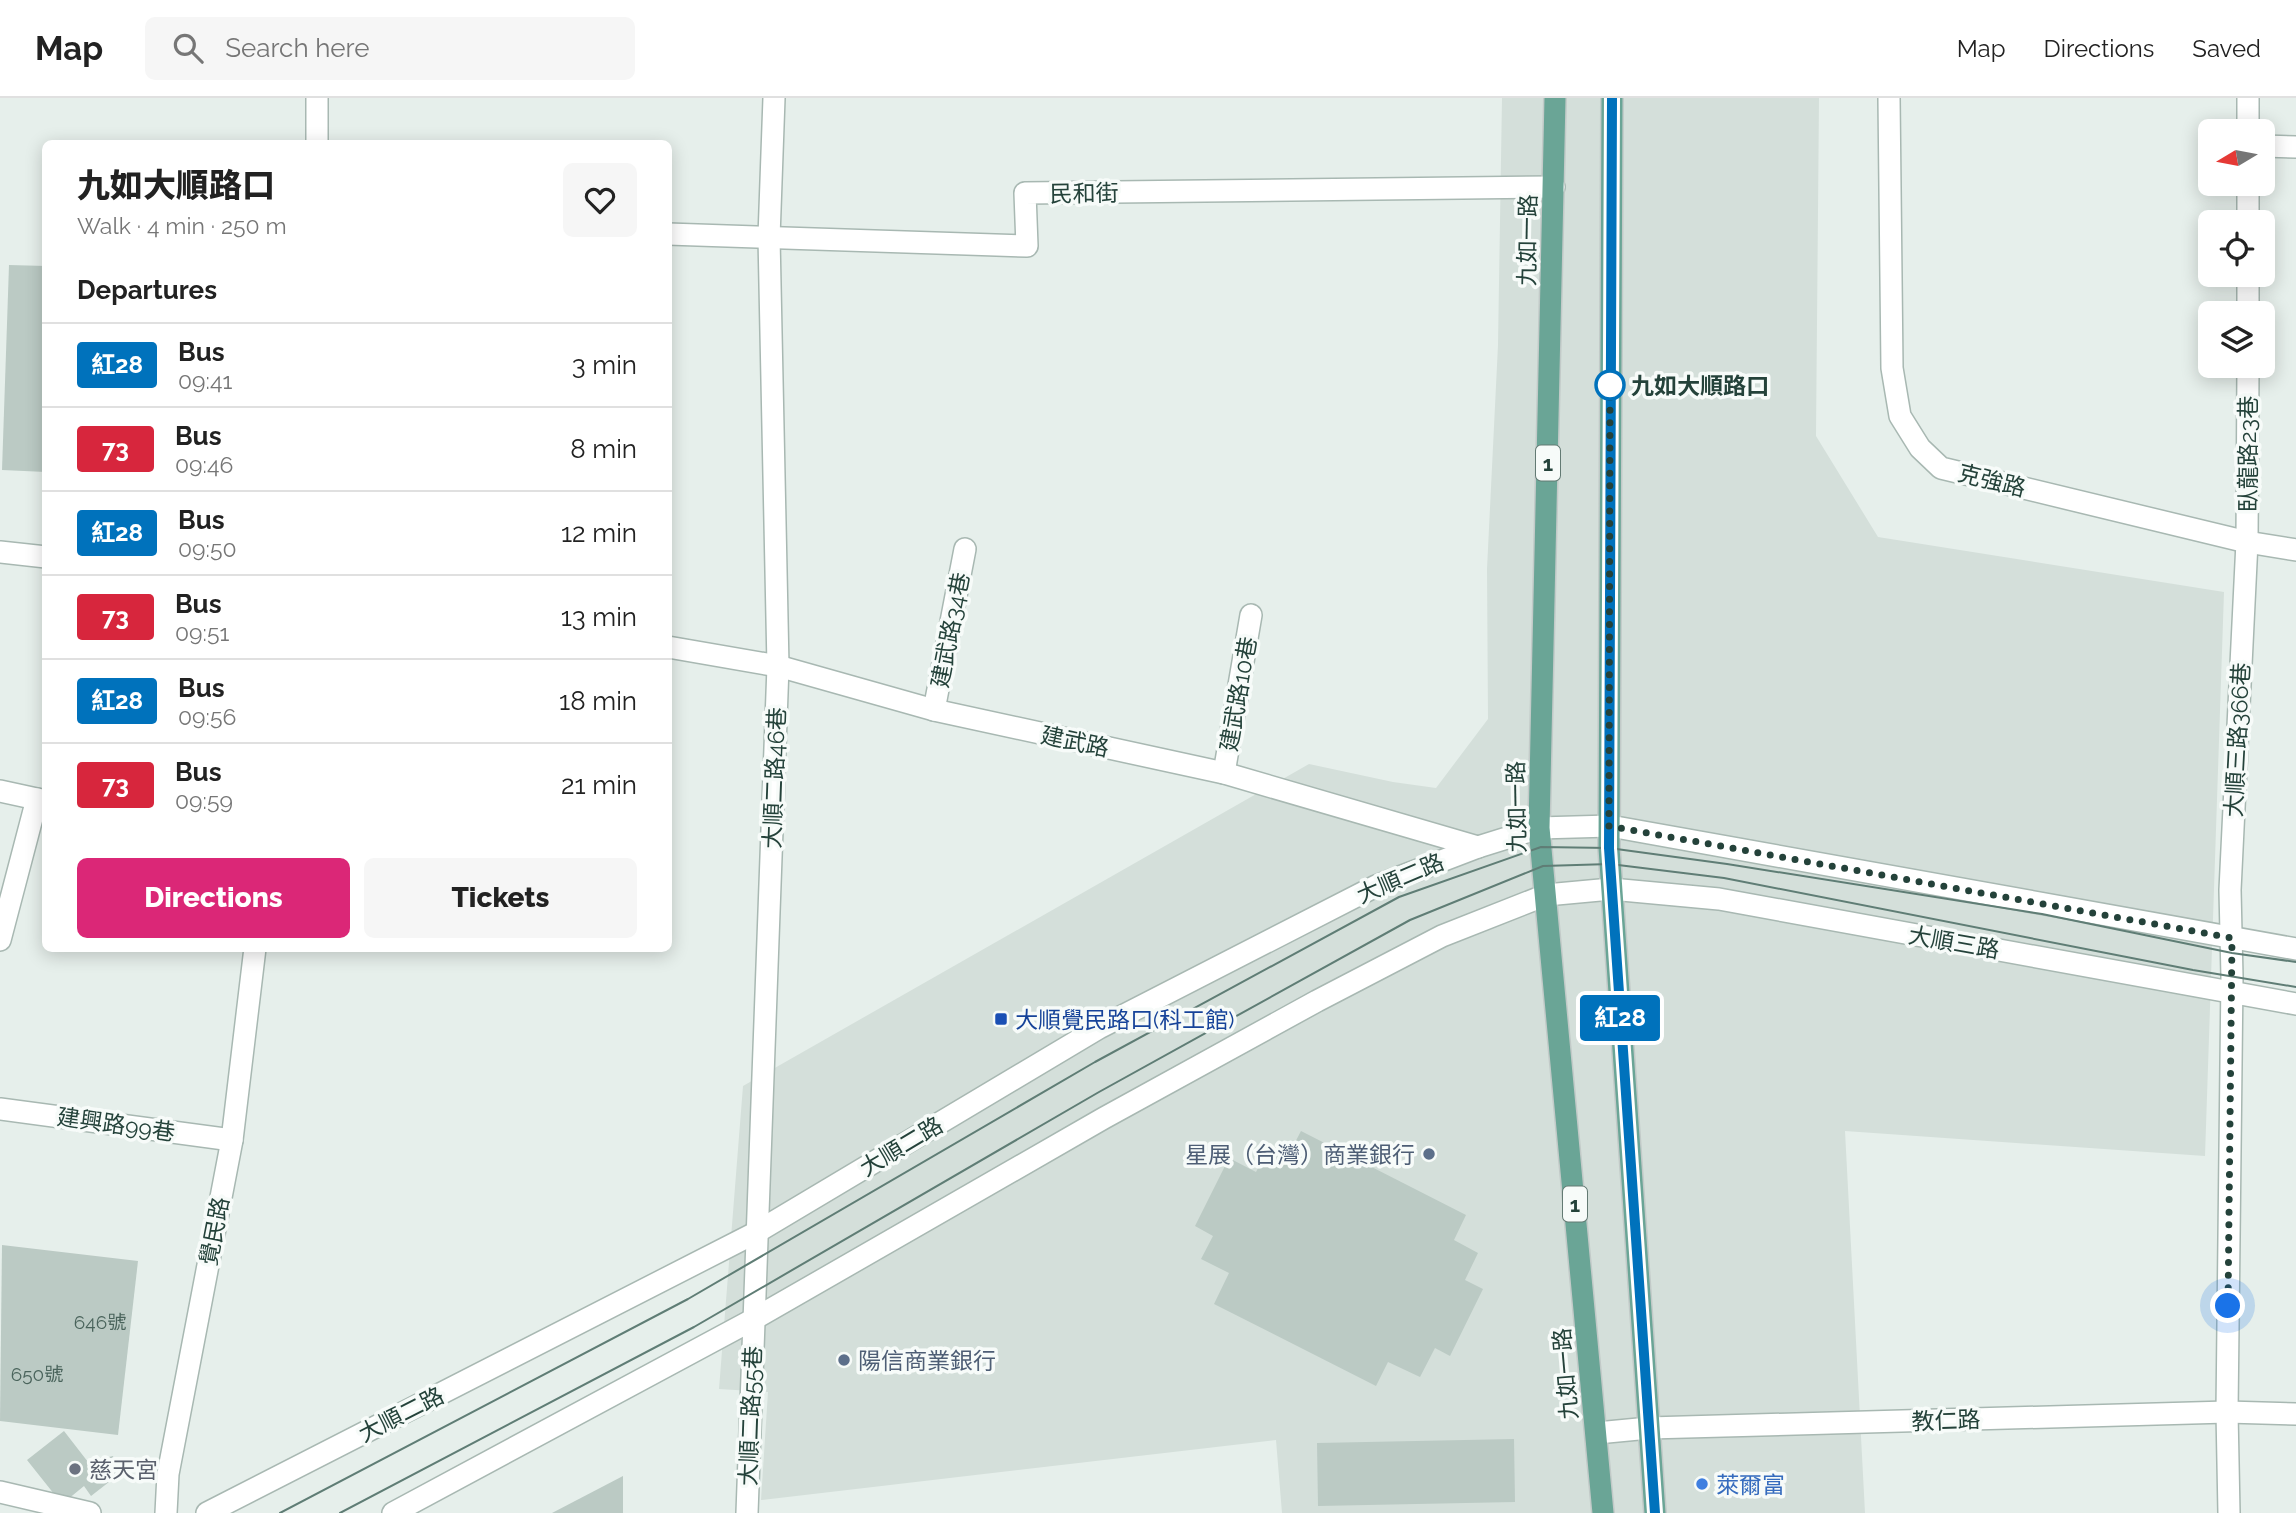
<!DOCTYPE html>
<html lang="en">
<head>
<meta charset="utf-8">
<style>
  :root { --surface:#fff; --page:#f6f6f6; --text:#222; --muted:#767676; --line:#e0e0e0; --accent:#db2777 }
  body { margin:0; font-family:Raleway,"Noto Sans TC",sans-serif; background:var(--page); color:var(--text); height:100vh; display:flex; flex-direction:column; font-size:26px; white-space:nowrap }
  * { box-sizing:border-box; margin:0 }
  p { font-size:23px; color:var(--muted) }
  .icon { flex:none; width:38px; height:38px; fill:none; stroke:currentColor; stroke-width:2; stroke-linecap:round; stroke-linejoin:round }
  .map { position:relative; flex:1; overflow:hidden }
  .side { position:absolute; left:42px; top:42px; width:630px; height:812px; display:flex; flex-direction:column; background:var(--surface); border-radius:10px; box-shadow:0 4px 18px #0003 }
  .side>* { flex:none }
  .badge { padding:0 14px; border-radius:5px; font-size:24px; line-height:46px }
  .needle { width:46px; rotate:260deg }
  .buttons { position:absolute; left:2198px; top:21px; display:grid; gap:14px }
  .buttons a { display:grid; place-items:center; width:77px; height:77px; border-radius:10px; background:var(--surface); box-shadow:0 4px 18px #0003; font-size:35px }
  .you { position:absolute; width:35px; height:35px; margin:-18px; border:5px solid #fff; border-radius:50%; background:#1a73e8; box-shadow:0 0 0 10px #1a73e833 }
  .map>.badge { position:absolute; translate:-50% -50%; box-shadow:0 0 0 4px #fff }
  h2 { padding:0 35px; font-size:26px; line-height:63px }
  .round { display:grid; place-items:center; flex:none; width:74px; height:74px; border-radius:10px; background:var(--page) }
  .headline { display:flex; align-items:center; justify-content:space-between; height:119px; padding:0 35px }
  h1 { font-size:33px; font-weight:800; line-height:52px }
  .primary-button { display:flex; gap:14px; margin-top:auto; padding:14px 35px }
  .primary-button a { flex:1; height:80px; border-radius:10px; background:var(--accent); color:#fff; font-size:28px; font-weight:800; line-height:80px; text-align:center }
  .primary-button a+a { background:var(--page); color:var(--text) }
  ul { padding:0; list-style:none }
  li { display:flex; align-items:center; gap:21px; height:84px; padding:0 35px; border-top:2px solid var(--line) }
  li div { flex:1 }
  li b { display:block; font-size:26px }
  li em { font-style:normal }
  li .badge { min-width:77px; font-weight:700; text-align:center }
  header { display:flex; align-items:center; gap:42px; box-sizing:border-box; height:98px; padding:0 35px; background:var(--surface); border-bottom:2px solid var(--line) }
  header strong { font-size:33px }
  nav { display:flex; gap:38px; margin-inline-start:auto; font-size:24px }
  .search { width:490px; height:63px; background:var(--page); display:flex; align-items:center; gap:18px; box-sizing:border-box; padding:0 24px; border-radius:10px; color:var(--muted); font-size:26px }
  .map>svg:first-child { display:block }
</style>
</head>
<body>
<header>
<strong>Map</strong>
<div class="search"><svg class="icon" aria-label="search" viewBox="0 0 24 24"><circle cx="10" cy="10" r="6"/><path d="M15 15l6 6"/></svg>Search here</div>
<nav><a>Map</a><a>Directions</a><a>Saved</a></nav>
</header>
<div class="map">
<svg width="2296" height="1415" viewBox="0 0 2296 1415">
  <rect width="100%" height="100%" fill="#e6efeb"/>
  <!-- built -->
  <polygon fill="#d4dfda" points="1502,0 1819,0 1816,338 1878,439 2224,494 2205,1058 1845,1033 1865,1415 1282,1415 1276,1342 761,1402 768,1294 719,1291 743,988 1309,666 1393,684 1436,690 1488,621 1487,471 1498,247"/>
  <!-- building -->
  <g fill="#bbcac4">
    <polygon points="9,167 46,168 46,374 2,372"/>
    <polygon points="1301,1033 1466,1117 1454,1142 1478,1155 1465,1182 1483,1191 1450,1258 1435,1250 1420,1279 1388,1264 1376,1288 1214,1206 1229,1175 1201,1161 1213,1138 1195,1128 1229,1060 1256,1074 1270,1047 1289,1056"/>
    <polygon points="2,1147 138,1163 118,1337 0,1323"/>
    <polygon points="64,1333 88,1364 113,1358 118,1377 91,1398 84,1388 62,1406 27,1362"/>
    <polygon points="1514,1341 1515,1404 1318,1408 1317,1345"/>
    <polygon points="623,1378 623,1415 552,1415"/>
  </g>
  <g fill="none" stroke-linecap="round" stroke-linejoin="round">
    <!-- service casing -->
    <g stroke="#a8b8b2" stroke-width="24">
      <g id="service">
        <polyline points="2263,48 2296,49"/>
        <polyline points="934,612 965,451"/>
        <polyline points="1224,675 1251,517"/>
        <polyline points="0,693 46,703"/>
        <polyline points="0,842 37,701"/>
        <polyline points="0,1011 232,1042"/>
        <polyline points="0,1394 90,1415"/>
        <polyline points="747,1415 778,568 769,139 774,0"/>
        <polyline points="2229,1415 2227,1314 2232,879 2230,792 2247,444"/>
      </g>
    </g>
    <!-- minor casing -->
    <g stroke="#a8b8b2" stroke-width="24">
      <g id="minor">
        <polyline points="1889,0 1892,270 1900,318 1920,350 1941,370 2247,444 2296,452"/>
        <polyline points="2248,33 2248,0"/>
        <polyline points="2248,124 2248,86"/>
        <polyline points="668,136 1027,148 1025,95 1554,89"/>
        <polyline points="2248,215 2248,177"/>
        <polyline points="2247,444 2248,268"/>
        <polyline points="0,454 46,459"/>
        <polyline points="668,549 778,568 934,612 1224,675 1478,749"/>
        <polyline points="1597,1335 1649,1330 2227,1314 2296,1316"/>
      </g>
    </g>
    <!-- tertiary casing -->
    <g stroke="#a8b8b2" stroke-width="24">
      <g id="tertiary">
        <polyline points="317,0 317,46"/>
        <polyline points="166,1415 168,1376 232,1042 255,850"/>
        <polyline points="207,1415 757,1134 1099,930 1376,788 1478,749 1539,730 1610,728 2296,851"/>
        <polyline points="393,1415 754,1221 1104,1020 1317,903 1442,838 1546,797 1611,791 1719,801 2296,906"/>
      </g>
    </g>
    <!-- primary casing -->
    <g stroke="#c2cac8" stroke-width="24">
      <g id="primary">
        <polyline points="1555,0 1539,730 1603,1415"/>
        <polyline points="1612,0 1609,750 1655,1415"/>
      </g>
    </g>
    <!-- service -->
    <use href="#service" stroke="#fff" stroke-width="21"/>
    <!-- minor -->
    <use href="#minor" stroke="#fff" stroke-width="21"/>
    <!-- tertiary -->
    <use href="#tertiary" stroke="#fff" stroke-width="21"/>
    <!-- primary -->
    <use href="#primary" stroke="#6aa596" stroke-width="21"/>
    <!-- tram -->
    <g stroke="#5f7d75" stroke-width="2">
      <polyline points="280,1415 688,1201 1095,964 1399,799 1541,749 1609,750 1727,766 2042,816 2232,855 2296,864"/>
      <polyline points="340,1415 694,1229 1099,994 1410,822 1543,768 1610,766 1724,780 2193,872 2296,889"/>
    </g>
  </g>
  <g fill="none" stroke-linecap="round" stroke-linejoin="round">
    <!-- line casing -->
    <g stroke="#fff" stroke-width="16">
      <polyline id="line" points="1612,0 1609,750 1655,1415"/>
    </g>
    <!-- line -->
    <use href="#line" stroke="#0072bc" stroke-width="10"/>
    <!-- walk -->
    <polyline stroke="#24423a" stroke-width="7" stroke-dasharray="0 12.6" points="1610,287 1609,728 2232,840 2228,1208"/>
  </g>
  <!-- markers -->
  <circle fill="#fff" stroke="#0072bc" stroke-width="3.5" cx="1610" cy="287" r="14"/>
  <rect fill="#1a4fb4" stroke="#f7fbf9" stroke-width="2.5" x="994" y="914" width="14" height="14" rx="3.5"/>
  <g fill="#5c6f8a" stroke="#f7fbf9" stroke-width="2.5">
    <circle cx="1429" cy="1056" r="7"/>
    <circle cx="844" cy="1262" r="7"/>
  </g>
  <circle fill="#6b7280" stroke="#f7fbf9" stroke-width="2.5" cx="75" cy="1371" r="7"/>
  <circle fill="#3f7fe0" stroke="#f7fbf9" stroke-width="2.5" cx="1702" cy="1386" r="7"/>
  <g text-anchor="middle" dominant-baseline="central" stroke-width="7" stroke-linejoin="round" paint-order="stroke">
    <!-- number labels -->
    <g font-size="19" fill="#4a645c">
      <text x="100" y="1224">646號</text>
      <text x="37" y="1276">650號</text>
    </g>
    <!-- shield labels -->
    <g fill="#f7fbf9" stroke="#637a73" stroke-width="2">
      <rect x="1536" y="347.5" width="24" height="35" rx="5"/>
      <rect x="1563" y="1088.5" width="24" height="35" rx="5"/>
    </g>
    <g font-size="21" font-weight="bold" fill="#24423a">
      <text x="1548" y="365">1</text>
      <text x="1575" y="1106">1</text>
    </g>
    <!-- street labels -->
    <g font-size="23" fill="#24423a" stroke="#f7fbf9">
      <text transform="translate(1084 95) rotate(-1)">民和街</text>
      <text transform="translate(1527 142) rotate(-89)">九如一路</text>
      <text transform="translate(2247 356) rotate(-90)">臥龍路23巷</text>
      <text transform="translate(1992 382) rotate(14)">克強路</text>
      <text transform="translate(950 532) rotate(-79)">建武路34巷</text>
      <text transform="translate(1238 596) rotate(-80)">建武路10巷</text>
      <text transform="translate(2237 642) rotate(-87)">大順三路366巷</text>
      <text transform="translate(1075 643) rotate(12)">建武路</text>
      <text transform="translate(774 680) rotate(-88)">大順二路46巷</text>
      <text transform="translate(1516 709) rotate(-91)">九如一路</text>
      <text transform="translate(1400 780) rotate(-23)">大順二路</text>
      <text transform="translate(1954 844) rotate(10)">大順三路</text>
      <text transform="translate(116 1026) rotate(8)">建興路99巷</text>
      <text transform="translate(901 1048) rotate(-31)">大順二路</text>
      <text transform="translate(214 1133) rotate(-79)">覺民路</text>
      <text transform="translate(1565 1276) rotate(-95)">九如一路</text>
      <text transform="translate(401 1316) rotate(-27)">大順二路</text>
      <text transform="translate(750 1318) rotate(-88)">大順二路55巷</text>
      <text transform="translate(1946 1322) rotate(-2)">教仁路</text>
    </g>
    <!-- stop labels -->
    <g font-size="23" font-weight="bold" fill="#24423a" stroke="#f7fbf9" text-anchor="start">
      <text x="1631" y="287">九如大順路口</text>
    </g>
    <!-- transit labels -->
    <g font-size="23" fill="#164399" stroke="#f7fbf9" text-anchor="start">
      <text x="1015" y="921">大順覺民路口(科工館)</text>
    </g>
    <!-- service labels -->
    <g font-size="23" fill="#4e5e75" stroke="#f7fbf9" text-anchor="end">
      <text x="1415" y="1056">星展（台灣）商業銀行</text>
      <text x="858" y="1262" text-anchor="start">陽信商業銀行</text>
    </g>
    <!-- worship labels -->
    <g font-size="23" fill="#5b616d" stroke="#f7fbf9" text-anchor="start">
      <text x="89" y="1371">慈天宮</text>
    </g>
    <!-- shop labels -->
    <g font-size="23" fill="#366cbe" stroke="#f7fbf9" text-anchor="start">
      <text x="1716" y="1386">萊爾富</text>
    </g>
  </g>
</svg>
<div class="buttons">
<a><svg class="needle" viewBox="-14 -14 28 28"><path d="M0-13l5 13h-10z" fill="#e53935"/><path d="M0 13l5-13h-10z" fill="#767676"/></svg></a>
<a><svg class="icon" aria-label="locate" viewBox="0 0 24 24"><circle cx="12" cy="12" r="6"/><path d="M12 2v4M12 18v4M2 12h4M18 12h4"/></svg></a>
<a><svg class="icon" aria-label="layers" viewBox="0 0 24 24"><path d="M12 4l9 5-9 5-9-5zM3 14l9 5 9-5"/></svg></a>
</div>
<div class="you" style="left:2228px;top:1208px"></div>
<b class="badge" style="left:1620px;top:920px;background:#0072bc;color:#fff">紅28</b>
<section class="side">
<div class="headline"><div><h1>九如大順路口</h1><p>Walk · 4 min · 250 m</p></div><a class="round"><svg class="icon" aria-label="heart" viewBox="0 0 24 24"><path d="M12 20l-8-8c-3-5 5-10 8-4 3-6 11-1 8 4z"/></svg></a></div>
<h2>Departures</h2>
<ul>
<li><span class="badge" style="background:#0072bc;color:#fff">紅28</span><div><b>Bus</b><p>09:41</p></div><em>3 min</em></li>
<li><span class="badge" style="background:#d7263d;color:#fff">73</span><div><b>Bus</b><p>09:46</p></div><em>8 min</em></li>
<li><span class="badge" style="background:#0072bc;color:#fff">紅28</span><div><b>Bus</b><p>09:50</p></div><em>12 min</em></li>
<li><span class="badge" style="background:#d7263d;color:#fff">73</span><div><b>Bus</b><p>09:51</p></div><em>13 min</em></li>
<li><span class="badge" style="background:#0072bc;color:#fff">紅28</span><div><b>Bus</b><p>09:56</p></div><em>18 min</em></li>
<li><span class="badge" style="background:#d7263d;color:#fff">73</span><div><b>Bus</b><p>09:59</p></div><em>21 min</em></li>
</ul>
<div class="primary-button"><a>Directions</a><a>Tickets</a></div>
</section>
</div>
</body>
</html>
